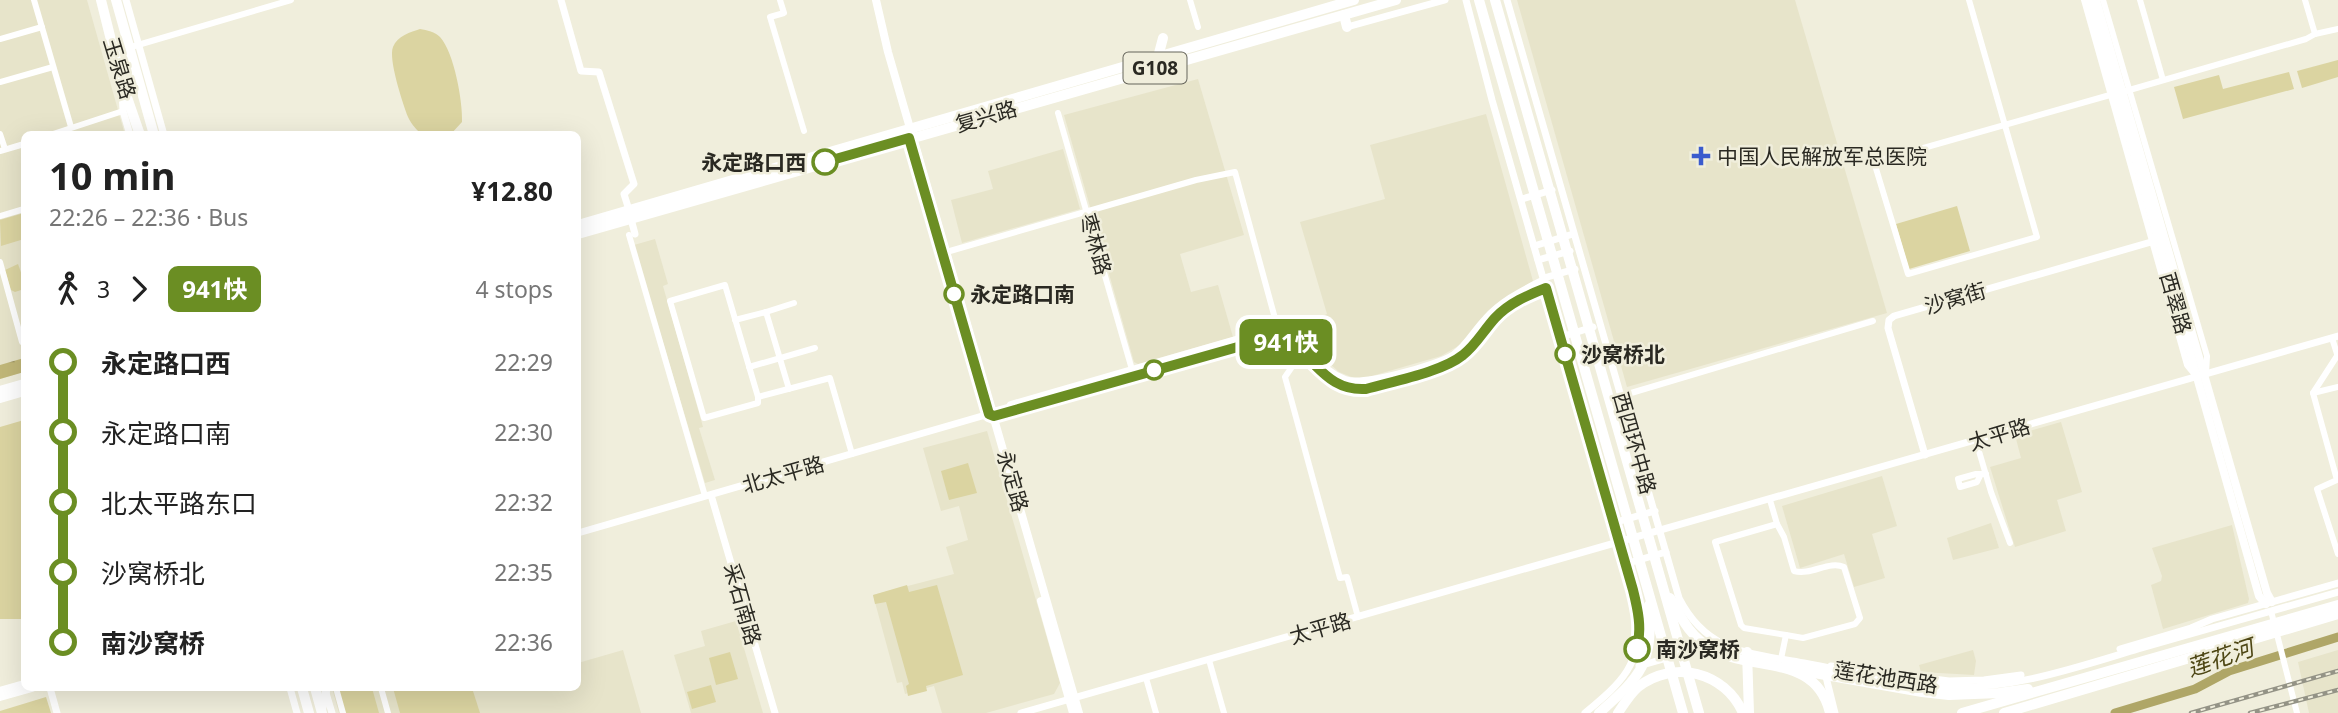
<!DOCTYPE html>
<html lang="en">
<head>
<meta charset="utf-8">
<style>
  :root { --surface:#fff; --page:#f2f2f2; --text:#222; --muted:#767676 }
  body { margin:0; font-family:"Noto Sans","Noto Sans SC",sans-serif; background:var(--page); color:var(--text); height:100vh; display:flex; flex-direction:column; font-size:26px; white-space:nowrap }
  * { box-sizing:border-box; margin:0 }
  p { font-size:23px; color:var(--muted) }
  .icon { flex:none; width:38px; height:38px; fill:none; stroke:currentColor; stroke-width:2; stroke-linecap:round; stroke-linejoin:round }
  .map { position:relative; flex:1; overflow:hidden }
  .sheet { position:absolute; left:21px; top:131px; width:560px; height:560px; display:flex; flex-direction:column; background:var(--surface); border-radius:10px; box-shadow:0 7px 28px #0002 }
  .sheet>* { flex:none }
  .badge { padding:0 14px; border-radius:10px; font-size:24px; line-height:46px }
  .map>.badge { position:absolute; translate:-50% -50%; box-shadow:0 0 0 4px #fff }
  .legs { display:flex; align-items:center; gap:10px; height:77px; padding:0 28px; font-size:23px }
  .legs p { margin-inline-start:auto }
  .head { display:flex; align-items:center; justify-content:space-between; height:119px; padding:0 28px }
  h1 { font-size:38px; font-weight:700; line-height:52px }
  ul { padding:0 28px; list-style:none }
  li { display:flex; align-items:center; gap:24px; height:70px; font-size:26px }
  li i { display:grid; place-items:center; width:10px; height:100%; margin:0 9px; background:currentColor }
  li i::after { content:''; width:18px; height:18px; margin:-9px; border:5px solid; border-radius:50%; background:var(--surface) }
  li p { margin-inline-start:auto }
  li:first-child i { background:linear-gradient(#0000 50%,currentColor 0) }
  li:last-child i { background:linear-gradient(currentColor 50%,#0000 0) }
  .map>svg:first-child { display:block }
</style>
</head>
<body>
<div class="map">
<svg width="2338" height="713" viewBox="0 0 2338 713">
  <defs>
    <pattern id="forest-firs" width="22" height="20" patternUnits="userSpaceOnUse" patternTransform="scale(1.75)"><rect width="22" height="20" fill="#c1b778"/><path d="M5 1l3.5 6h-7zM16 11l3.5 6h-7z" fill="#9d9562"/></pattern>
  </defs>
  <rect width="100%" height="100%" fill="#f0eedc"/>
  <!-- built -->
  <g fill="#e7e4ca">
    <polygon points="0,0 87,0 125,135 24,135 24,372 0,379"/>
    <polygon points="1517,0 1795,0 1887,313 1627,387"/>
    <polygon points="1198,79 1244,235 1180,254 1191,292 1218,285 1233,337 1138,364 1134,362 1064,115"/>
    <polygon points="1486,114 1533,281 1509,296 1483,318 1460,345 1441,356 1365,378 1354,378 1339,372 1299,336 1301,325 1327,314 1300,222 1385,199 1370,145"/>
    <polygon points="1063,149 1080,209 962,243 951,200 993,189 988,171"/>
    <polygon points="655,239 668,284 663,286 703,427 699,428 715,480 705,483 634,245"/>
    <polygon points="2061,422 2082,492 2057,500 2066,531 2015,547 1990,467 2021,458 2015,435"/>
    <polygon points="987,431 1060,683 1054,694 986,713 942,713 934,686 905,694 902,682 897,683 873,595 954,574 946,547 968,540 959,506 941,511 923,448"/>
    <polygon points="1882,476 1897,526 1872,534 1885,578 1854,587 1844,554 1800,568 1782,506"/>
    <polygon points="1991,523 1999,548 1953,560 1947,538"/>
    <polygon points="2232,525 2249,599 2248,603 2163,629 2151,585 2161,581 2162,576 2152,548"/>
    <polygon points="736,621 763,713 691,713 674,655 705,646 701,631"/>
    <polygon points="623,650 641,713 339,713 332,688 578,688 578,663"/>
    <polygon points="1973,650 1976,661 1974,675 1921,672 1919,665"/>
    <polygon points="2338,650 2338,713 2309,713 2298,662"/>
  </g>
  <!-- green -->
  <g fill="#dbd4a1">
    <path d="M420 29C427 30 435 32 440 37 454 52 463 102 462 122L450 135H422C417 130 411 124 408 117 403 104 388 59 393 47 397 36 411 32 420 29Z"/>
    <polygon points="2338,60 2338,77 2302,88 2297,71"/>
    <polygon points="2289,72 2294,89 2183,119 2174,87 2219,75 2223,89"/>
    <polygon points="1957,206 1970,251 1909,269 1896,224"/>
    <polygon points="24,213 24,239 1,246 0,220"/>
    <polygon points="18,264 24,281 24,289 15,292 11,290 5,270"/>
    <polygon points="24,420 24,619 0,619 0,427"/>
    <polygon points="968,463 977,493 949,500 941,471"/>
    <polygon points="907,585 909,592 937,585 963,675 926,686 927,691 908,696 906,686 909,684 886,602 875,604 873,595"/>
    <polygon points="730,652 738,679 716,685 709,658"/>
    <polygon points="711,685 716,702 692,709 687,692"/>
    <polygon points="337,688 372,688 379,713 345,713"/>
    <polygon points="393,688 472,688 480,713 400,713"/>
    <polygon points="46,697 51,713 0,713 0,711"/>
  </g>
  <!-- forest -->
  <polygon fill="url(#forest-firs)" points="24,358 24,372 0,379 0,365"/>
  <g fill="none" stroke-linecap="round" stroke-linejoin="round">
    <!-- river -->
    <polyline stroke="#afa667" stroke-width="9" points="2115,713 2195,689 2229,671 2338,637"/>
    <!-- minor -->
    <g stroke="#fff" stroke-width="6">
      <polyline points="34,0 71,127"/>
      <polyline points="780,0 784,13 770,17 804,131"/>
      <polyline points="1190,0 1198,27"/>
      <polyline points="1969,0 2037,237 1908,274 1874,162 2117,93"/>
      <polyline points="2084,0 2187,365 2196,376"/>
      <polyline points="2103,0 2207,356 2206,373"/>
      <polyline points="2140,0 2163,80"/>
      <polyline points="2305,0 2315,34"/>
      <polyline points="0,39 42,27"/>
      <polyline points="114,52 291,0"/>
      <polyline points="0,82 53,67"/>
      <polyline points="2126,91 2306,39 2315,34 2338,29"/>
      <polyline points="1058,113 1133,373"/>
      <polyline points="0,134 5,149"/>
      <polyline points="50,135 123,111"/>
      <polyline points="0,151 24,144"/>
      <polyline points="0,216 24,209"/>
      <polyline points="629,235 705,496"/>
      <polyline points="943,253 1196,180 1235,172 1276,322 1291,336"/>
      <polyline points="0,262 22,342 24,341"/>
      <polyline points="766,312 794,303"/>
      <polyline points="735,320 766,312 789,389"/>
      <polyline points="2332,338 2338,357"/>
      <polyline points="1303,351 1285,377 1340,578 1347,577 1358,617"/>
      <polyline points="2337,356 2313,393 2337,480 2317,489 2338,554"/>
      <polyline points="749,367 815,348"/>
      <polyline points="2313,393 2338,387"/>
      <polyline points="1621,396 1873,321"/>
      <polyline points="758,397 758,403 704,418 670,301 725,285 758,397 830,378 852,454"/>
      <polyline points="1976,441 1991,492 2010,543"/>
      <polyline points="1980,476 1977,482 1960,487 1958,479 1976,474 1986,474"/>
      <polyline points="1770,500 1777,524 1715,542 1741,625 1744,628 1786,635 1781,659"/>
      <path d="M1777 524 1784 537 1794 571C1811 576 1829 560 1844 567L1860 618 1855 624 1803 638 1786 635"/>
      <polyline points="2271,611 2297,713"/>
      <polyline points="1209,660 1224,713"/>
      <polyline points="1146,678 1156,713"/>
      <polyline points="336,688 343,713"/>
      <polyline points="381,688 388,713"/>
    </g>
    <!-- tertiary -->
    <g stroke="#fff" stroke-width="7">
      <polyline points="126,0 164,135"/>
      <polyline points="561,0 581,71 599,72 634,184 624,194 629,210"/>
      <path d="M1466 0 1492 100 1639 613C1641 666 1623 681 1585 713"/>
      <path d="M1507 0 1679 598C1707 653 1749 653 1804 663 1853 672 1901 686 1951 687 2015 689 2078 667 2138 649 2205 630 2271 611 2338 592"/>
      <polyline points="1347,27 1445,0"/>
      <polyline points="122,91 123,111 130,135"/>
      <polyline points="1522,199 1552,190"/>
      <polyline points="631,219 635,234"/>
      <polyline points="1534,246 1573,234"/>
      <polyline points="1538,260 1570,251"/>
      <polyline points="1544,278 1575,269"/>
      <polyline points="1561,337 1593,327"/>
      <polyline points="1925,455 1888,328 1889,320 1894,316 2158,240"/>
      <polyline points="711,495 775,713"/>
      <polyline points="1613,523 1655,511"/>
      <polyline points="578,533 989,414"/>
      <polyline points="1625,564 1666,552"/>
      <polyline points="2120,649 2191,628 2212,619 2338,583"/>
      <polyline points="1639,666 1709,646"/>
      <polyline points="1831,666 1949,681 1984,680 2021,675"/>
      <polyline points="1825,673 1835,713"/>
      <polyline points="50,688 57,713"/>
      <polyline points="290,688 297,713"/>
      <polyline points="326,693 332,713"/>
      <polyline points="1021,713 2338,336"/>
    </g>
    <!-- secondary -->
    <g stroke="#fff" stroke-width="8">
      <polyline points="876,0 888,52 1079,713"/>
      <polyline points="2090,0 2259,596 2266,604"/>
      <polyline points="2096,0 2267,593 2272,602"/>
      <path d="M1011 405 1253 335C1306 324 1306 365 1345 380 1362 387 1437 366 1454 355 1467 346 1475 330 1486 319 1502 301 1523 291 1544 280"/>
      <path d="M990 415 994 416 1266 339C1311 339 1318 392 1366 389L1452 362 1468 351 1505 310 1529 295 1546 288"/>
      <polyline points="1041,601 1073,713"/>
      <polyline points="0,691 24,684"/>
      <polyline points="0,697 32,688"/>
      <polyline points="322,710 326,691"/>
    </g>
    <!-- primary -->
    <g stroke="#fff" stroke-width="10">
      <polyline points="101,0 121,80 140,135"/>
      <polyline points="116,0 154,135"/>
      <polyline points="1344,15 1347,27"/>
      <polyline points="1158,57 1163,38"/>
      <polyline points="302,688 309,713"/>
      <polyline points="315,688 322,713"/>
    </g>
    <!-- trunk -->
    <g stroke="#fff" stroke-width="10">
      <polyline points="1479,0 1683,713"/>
      <polyline points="1495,0 1699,713"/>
      <polyline points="578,225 1354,0"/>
      <polyline points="578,234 1396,0"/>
      <polyline points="0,391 24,384"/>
      <polyline points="0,398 24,391"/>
      <path d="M1670 598C1682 620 1692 639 1714 650 1755 672 1816 654 1830 713"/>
      <polyline points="1747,652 1749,713"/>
      <polyline points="1786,668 1922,692 1949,695 1999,693 2028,689"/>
      <path d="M1599 713C1642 675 1653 664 1649 605"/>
      <path d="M1618 713C1624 704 1630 694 1638 687 1674 659 1725 672 1743 713"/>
      <polyline points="1962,713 2338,605"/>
      <polyline points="2004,713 2338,614"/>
    </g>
    <!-- rail casing -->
    <g stroke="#949386" stroke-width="4.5">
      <g id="rail">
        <polyline points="2191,713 2338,671"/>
        <polyline points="2250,713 2338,690"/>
      </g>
    </g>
    <!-- rail -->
    <use href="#rail" stroke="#f0eedc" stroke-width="2" stroke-dasharray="5" stroke-linecap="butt"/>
  </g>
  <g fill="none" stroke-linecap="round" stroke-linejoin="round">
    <!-- line-1 casing -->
    <g stroke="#fff" stroke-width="16">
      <path id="line-1" d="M825 162 909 138 989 414 994 416 1266 339C1313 339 1316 392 1366 389 1394 381 1442 372 1463 355 1476 345 1484 330 1495 318 1509 303 1528 295 1546 288L1633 590C1638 610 1642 628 1637 649"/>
    </g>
    <!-- line-1 -->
    <use href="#line-1" stroke="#6b8e23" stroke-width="10"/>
  </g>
  <!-- markers -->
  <path fill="#3a5bcd" stroke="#f0eedc" stroke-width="2.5" d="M1697.5 145.5h7v7h7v7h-7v7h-7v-7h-7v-7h7z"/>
  <g fill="#fff" stroke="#6b8e23" stroke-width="3.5">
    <circle cx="825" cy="162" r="12"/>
    <circle cx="954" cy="294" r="9"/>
    <circle cx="1565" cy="354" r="9"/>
    <circle cx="1154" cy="370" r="9"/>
    <circle cx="1637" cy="649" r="12"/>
  </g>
  <g text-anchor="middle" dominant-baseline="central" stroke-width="5" stroke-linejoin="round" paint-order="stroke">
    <!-- shield labels -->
    <rect fill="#f0eedc" stroke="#65645a" stroke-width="2" x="1123.5" y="52.5" width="63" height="31" rx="5"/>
    <g font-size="19" font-weight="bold" fill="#2a2922">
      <text x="1155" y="68">G108</text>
    </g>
    <!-- street labels -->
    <g font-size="21" fill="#2a2922" stroke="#f0eedc">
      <text transform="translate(120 68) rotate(73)">玉泉路</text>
      <text transform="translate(986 116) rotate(-16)">复兴路</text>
      <text transform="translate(1096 244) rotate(74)">枣林路</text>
      <text transform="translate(1955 298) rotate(-16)">沙窝街</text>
      <text transform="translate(2176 303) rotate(74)">西翠路</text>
      <text transform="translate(1999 434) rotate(-17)">太平路</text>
      <text transform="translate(1635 443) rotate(74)">西四环中路</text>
      <text transform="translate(783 474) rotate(-16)">北太平路</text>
      <text transform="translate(1013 481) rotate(74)">永定路</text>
      <text transform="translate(743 604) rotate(74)">采石南路</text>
      <text transform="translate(1320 628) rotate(-16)">太平路</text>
      <text transform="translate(1886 677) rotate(9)">莲花池西路</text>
    </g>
    <!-- poi labels -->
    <g font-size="21" fill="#2a2922" stroke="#f0eedc" text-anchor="start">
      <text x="1717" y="156">中国人民解放军总医院</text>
    </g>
    <!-- stop labels -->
    <g font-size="21" font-weight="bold" fill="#2a2922" stroke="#f0eedc" text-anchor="start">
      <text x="806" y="162" text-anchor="end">永定路口西</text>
      <text x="970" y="294">永定路口南</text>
      <text x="1581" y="354">沙窝桥北</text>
      <text x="1656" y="649">南沙窝桥</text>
    </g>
    <!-- water labels -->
    <g font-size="23" font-style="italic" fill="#4e4715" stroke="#f0eedc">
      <text transform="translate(2220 657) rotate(-19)">莲花河</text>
    </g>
  </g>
</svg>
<b class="badge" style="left:1286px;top:342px;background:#6b8e23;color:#fff">941快</b>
<section class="sheet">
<div class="head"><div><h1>10 min</h1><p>22:26 – 22:36 · Bus</p></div><b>¥12.80</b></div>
<div class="legs"><svg class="icon" aria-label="walk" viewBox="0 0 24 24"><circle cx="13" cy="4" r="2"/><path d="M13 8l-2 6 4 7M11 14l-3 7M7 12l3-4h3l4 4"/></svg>3<svg class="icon" aria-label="forward" viewBox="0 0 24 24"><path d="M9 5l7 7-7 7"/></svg><b class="badge" style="background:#6b8e23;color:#fff">941快</b><p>4 stops</p></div>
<ul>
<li><i style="color:#6b8e23"></i><b>永定路口西</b><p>22:29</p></li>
<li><i style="color:#6b8e23"></i><span>永定路口南</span><p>22:30</p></li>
<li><i style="color:#6b8e23"></i><span>北太平路东口</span><p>22:32</p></li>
<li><i style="color:#6b8e23"></i><span>沙窝桥北</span><p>22:35</p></li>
<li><i style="color:#6b8e23"></i><b>南沙窝桥</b><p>22:36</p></li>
</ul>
</section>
</div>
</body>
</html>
